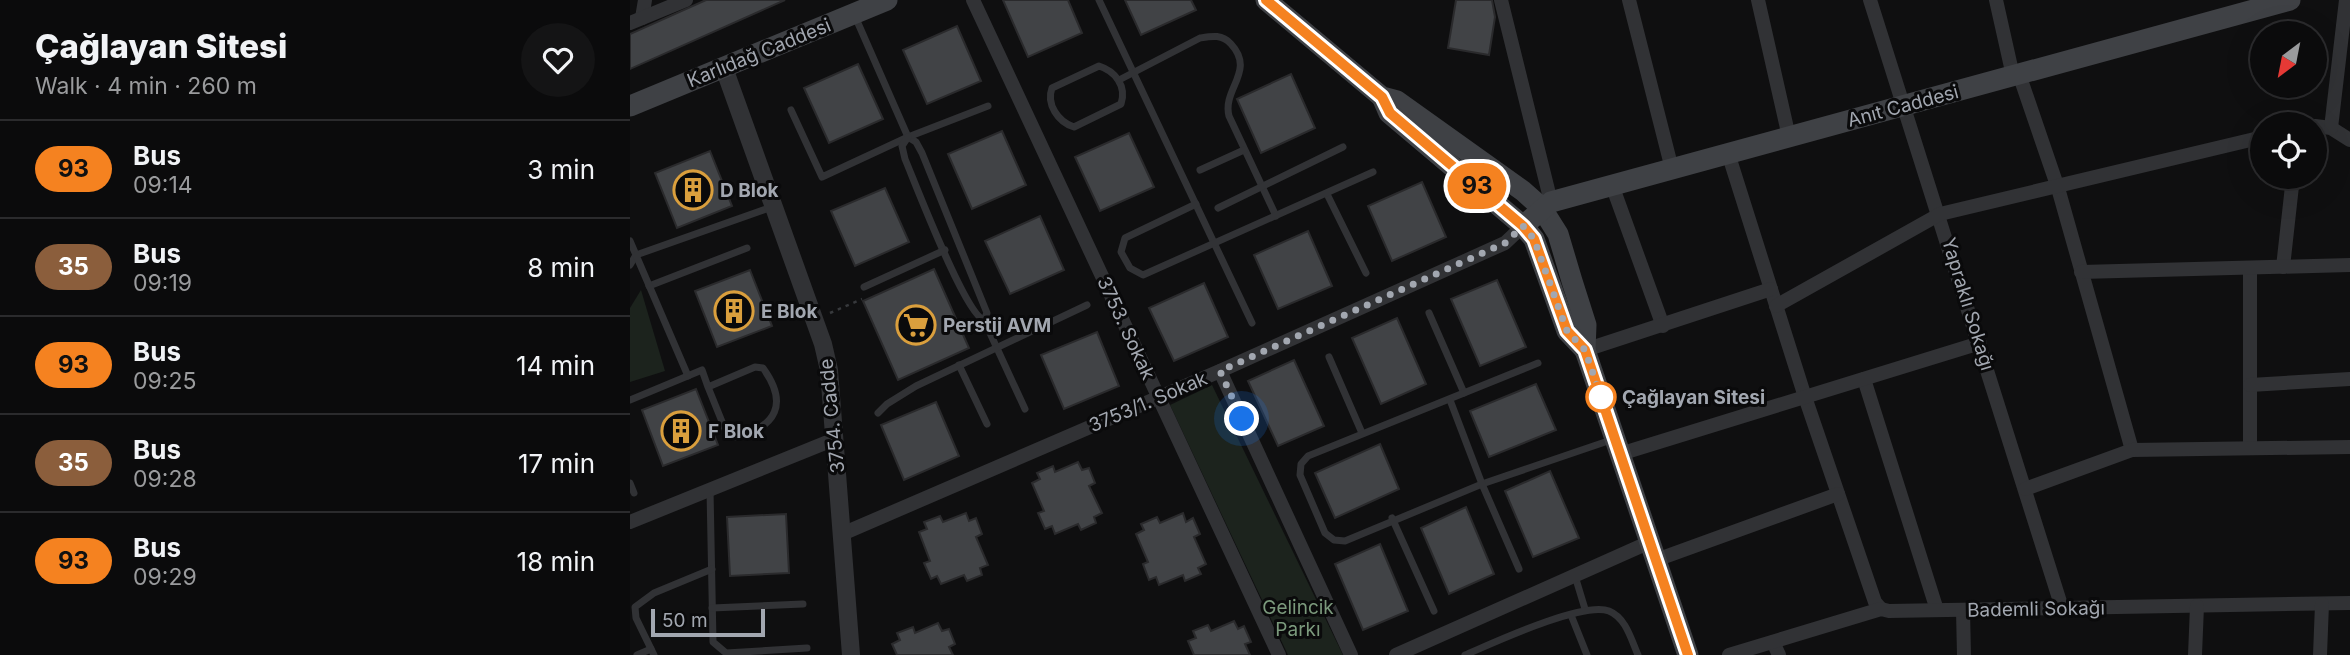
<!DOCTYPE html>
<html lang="en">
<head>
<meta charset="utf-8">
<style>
  :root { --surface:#0b0b0c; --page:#141415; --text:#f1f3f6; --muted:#9a9b9d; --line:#2b2b2d }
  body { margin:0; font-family:Inter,sans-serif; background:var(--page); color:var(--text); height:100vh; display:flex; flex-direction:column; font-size:26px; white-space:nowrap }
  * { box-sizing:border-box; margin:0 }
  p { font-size:23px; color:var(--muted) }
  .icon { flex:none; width:38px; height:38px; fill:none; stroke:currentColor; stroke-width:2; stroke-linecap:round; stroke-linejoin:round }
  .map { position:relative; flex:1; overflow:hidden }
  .sheet { display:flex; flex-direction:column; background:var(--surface); width:630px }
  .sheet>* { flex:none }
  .badge { padding:0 14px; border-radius:23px; font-size:24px; line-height:46px }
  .needle { width:46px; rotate:212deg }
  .controls { position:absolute; left:1620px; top:21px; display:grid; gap:14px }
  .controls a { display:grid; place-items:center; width:77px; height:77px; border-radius:50%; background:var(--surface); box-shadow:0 7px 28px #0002,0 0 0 2px var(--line); font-size:35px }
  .scale { position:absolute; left:21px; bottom:18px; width:114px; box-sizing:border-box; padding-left:7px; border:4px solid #a2a7b0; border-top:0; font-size:19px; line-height:24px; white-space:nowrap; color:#a2a7b0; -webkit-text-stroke:5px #0a0a0b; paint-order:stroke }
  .you { position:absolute; width:35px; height:35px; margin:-18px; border:5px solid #fff; border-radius:50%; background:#1a73e8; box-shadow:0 0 0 10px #1a73e833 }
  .map>.badge { position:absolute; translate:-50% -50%; box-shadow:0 0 0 4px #fff }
  .round { display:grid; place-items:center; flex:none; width:74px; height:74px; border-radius:37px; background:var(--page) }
  .headline { display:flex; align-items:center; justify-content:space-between; height:119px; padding:0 35px }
  h1 { font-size:33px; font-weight:800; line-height:52px }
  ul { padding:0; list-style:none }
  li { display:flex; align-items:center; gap:21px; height:98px; padding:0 35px; border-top:2px solid var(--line) }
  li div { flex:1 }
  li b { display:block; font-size:26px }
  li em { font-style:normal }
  li .badge { min-width:77px; font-weight:700; text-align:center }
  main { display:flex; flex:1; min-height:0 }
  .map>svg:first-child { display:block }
</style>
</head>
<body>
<main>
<section class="sheet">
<div class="headline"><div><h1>Çağlayan Sitesi</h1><p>Walk · 4 min · 260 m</p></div><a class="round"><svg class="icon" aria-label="heart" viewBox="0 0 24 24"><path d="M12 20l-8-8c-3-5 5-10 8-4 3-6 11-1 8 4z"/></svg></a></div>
<ul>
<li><span class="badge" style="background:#f58220;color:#111">93</span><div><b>Bus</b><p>09:14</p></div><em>3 min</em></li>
<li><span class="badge" style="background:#8b5e3c;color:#fff">35</span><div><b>Bus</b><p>09:19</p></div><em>8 min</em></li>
<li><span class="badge" style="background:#f58220;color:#111">93</span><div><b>Bus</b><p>09:25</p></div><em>14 min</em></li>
<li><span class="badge" style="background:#8b5e3c;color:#fff">35</span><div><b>Bus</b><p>09:28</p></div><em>17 min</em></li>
<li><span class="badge" style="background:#f58220;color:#111">93</span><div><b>Bus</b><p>09:29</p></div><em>18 min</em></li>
</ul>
</section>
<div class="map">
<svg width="1720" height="655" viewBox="0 0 1720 655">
  <rect width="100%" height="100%" fill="#0f0f10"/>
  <!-- green -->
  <g fill="#1c231d">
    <polygon points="11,290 35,371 0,382 0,308"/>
    <polygon points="582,385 713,655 658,655 540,405"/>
  </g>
  <!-- building -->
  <g fill="#414346" stroke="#2a2a2c" stroke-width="2">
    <polygon points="76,0 155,0 0,69 0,34"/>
    <polygon points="373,0 438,0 452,33 398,57"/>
    <polygon points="495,0 561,0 566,10 511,35"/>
    <polygon points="826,0 862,0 865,17 859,55 818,48"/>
    <polygon points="327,26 351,81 297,104 273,50"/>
    <polygon points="228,64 253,119 199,143 174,88"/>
    <polygon points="661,74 685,128 631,153 607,99"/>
    <polygon points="372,131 396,185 342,209 318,154"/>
    <polygon points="499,133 524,187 470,211 445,157"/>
    <polygon points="80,151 102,206 47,228 25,173"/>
    <polygon points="792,182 816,237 762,261 738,206"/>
    <polygon points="255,188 279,242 225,266 201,211"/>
    <polygon points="410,216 434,270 380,294 355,241"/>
    <polygon points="678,231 702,286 648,309 624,255"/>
    <polygon points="304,269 339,348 268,380 233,301"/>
    <polygon points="120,270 142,326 87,347 65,291"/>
    <polygon points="867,280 896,347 850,366 821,299"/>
    <polygon points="574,283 598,337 544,361 519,308"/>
    <polygon points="767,318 796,384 751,404 722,338"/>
    <polygon points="467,332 489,386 434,409 411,355"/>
    <polygon points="664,360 694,426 648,446 618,381"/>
    <polygon points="906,384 926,430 859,457 840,411"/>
    <polygon points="66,389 88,445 33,466 12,410"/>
    <polygon points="306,402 329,456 274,480 251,425"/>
    <polygon points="750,444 769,489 705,518 685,473"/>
    <polygon points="448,462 452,470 459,468 465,483 459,486 472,513 464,517 466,523 451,530 448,524 425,534 422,526 415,529 408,513 414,511 402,483 410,479 407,473 423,466 425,472"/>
    <polygon points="920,471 949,538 903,557 875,491"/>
    <polygon points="836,507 864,574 819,594 791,528"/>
    <polygon points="336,513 339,521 346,518 352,534 346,537 358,565 350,568 352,575 337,581 334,575 311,584 307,576 301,579 294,563 300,561 289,532 297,529 294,522 310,516 313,522"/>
    <polygon points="553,513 556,522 563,518 570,534 564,537 576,564 568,568 571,574 555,581 553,575 529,585 526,577 519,580 513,564 518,562 506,534 514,530 511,524 527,517 530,523"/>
    <polygon points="156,514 159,573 100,576 97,517"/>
    <polygon points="750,544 778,611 733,630 705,564"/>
    <polygon points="604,621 608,629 614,626 621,642 615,644 620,655 564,655 558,641 566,638 563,631 578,625 581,631"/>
    <polygon points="308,623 312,631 319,629 325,644 319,647 323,655 267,655 262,644 270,640 267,633 283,627 285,633"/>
  </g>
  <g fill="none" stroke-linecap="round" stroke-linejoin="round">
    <!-- path -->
    <polyline stroke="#37393c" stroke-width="2.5" stroke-dasharray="3.5 5" stroke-linecap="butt" points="200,313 232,299"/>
    <!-- service -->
    <g stroke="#313235" stroke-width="7">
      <polyline points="469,0 622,323"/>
      <polyline points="224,14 278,137 286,142 292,153 357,313 354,320"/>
      <path d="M469 66C485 71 497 86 491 104L444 127C428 122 416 104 422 88Z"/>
      <path d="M489 80 570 38C582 36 592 34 601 44 626 71 592 89 599 116L646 216"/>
      <polyline points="161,110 192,177 278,137 358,106"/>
      <path d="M278 137 272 146 275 159C286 185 335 314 354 320L395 409"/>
      <polyline points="570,170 614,150"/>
      <polyline points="697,194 736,273"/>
      <polyline points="566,204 495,238 491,252 500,268 513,275 743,172"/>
      <polyline points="588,208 713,147"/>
      <polyline points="0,241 6,255 0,265"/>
      <polyline points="19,286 117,248"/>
      <polyline points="234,287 315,250"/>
      <polyline points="799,313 834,393"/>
      <polyline points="699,357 732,433"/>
      <polyline points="908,363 678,456 671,464 670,475 695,533 704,540 715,541 852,484 981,440"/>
      <polyline points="329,365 357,424"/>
      <polyline points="58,376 6,255 142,207"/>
      <path d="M0 400 72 370 78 387 125 367 133 368C159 404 146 427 106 437L97 434 78 387"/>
      <polyline points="820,400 852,484 889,569"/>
      <polyline points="248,413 257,404 286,386 457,305"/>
      <polyline points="0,483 4,493"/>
      <polyline points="80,490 83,642 96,653 177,648"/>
      <polyline points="762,518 804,611"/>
      <polyline points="945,576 955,609"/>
      <polyline points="82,608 173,604"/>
      <polyline points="941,615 957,655"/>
      <polyline points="7,655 21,649"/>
      <polyline points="24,655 6,618 5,607 24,593 82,569"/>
      <path d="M835 655C863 643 953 601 979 611 996 618 1001 639 1008 655"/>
    </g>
    <!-- minor -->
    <g stroke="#313235" stroke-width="14">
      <polyline points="343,0 649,655"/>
      <polyline points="871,0 921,202"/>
      <polyline points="999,0 1042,169"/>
      <polyline points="1128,0 1159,137"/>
      <polyline points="1240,0 1432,608"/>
      <polyline points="1366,0 1383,76"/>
      <polyline points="12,18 15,0"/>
      <polyline points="0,23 56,0"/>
      <polyline points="1389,74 1428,188 1502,450"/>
      <polyline points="1685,126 1701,128 1720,140"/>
      <polyline points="1701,128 1716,0"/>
      <polyline points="1098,153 1175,397 1245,602 1251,609"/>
      <polyline points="982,185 1033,326"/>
      <polyline points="1653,267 1663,177"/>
      <polyline points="1620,268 1620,448"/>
      <polyline points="1451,272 1720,265"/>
      <polyline points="1146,306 1310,214 1633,137"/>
      <polyline points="955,350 1141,289"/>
      <polyline points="590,371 721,655"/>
      <polyline points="1234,379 1307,610"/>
      <polyline points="1620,385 1720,379"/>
      <polyline points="990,454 1350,343"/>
      <polyline points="1395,489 1502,450 1720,447"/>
      <polyline points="0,522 205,439"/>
      <polyline points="212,534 590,371 875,243 893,226"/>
      <polyline points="1026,560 1208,494"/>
      <polyline points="1333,610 1334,655"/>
      <polyline points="1143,642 1149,655"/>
      <polyline points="766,655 1020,542"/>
      <polyline points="1099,655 1251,609 1259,611 1720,603"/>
      <polyline points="1565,655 1567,606"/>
      <polyline points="1690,655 1692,604"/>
    </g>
    <!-- tertiary -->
    <polyline stroke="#313235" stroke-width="18" points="94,68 193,344 199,370 221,655"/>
    <!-- secondary -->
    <g stroke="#3f4145" stroke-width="21">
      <polyline points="636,0 752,97 767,101 893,191 911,207 928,234 942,281 956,325 955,350 1058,655"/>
      <polyline points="753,99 759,113 893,226 904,239 937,331 955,350"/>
      <polyline points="0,106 257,0"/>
      <polyline points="893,226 921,202 1660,0"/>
    </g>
  </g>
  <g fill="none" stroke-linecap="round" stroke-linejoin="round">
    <!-- line casing -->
    <g stroke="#fff" stroke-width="16">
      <polyline id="line" points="636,0 752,97 760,113 893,226 904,239 937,331 955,350 1058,655"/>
    </g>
    <!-- line -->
    <use href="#line" stroke="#f58220" stroke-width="10"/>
    <!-- walk -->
    <polyline stroke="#a2a7b0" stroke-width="7" stroke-dasharray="0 12.6" points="612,419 590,371 875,243 893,226 904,239 937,331 955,350 971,397"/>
  </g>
  <!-- icons -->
  <defs>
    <g id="building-ring" transform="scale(2.0125)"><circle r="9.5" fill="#0a0a0b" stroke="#da9f3d" stroke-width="1.5"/><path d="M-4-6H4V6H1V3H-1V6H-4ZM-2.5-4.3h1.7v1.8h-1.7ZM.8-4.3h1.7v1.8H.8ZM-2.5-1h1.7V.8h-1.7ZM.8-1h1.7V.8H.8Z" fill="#da9f3d"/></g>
    <g id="supermarket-ring" transform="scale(2.0125)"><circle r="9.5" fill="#0a0a0b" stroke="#da9f3d" stroke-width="1.5"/><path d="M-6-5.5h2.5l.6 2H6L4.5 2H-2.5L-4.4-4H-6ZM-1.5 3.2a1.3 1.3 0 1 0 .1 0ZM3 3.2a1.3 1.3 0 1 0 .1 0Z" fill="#da9f3d"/></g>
  </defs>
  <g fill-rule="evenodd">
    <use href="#building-ring" x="63" y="190"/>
    <use href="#building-ring" x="104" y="311"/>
    <use href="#supermarket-ring" x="286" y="325"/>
    <use href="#building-ring" x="51" y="431"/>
  </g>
  <!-- markers -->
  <circle fill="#fff" stroke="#f58220" stroke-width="3.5" cx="971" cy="397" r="14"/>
  <g text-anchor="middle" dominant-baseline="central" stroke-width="6" stroke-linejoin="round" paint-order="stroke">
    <!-- street labels -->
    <g font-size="19" fill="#a2a7b0" stroke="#0a0a0b">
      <text transform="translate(129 53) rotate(-22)">Karlıdağ Caddesi</text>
      <text transform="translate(1273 106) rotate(-15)">Anıt Caddesi</text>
      <text transform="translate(1338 304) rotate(73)">Yapraklı Sokağı</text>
      <text transform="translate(496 328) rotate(65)">3753. Sokak</text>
      <text transform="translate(518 402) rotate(-23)">3753/1. Sokak</text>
      <text transform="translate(202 416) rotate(-96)">3754. Cadde</text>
      <text transform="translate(1406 609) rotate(-1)">Bademli Sokağı</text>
    </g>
    <!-- poi labels -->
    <g font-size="19" font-weight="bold" fill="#a2a7b0" stroke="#0a0a0b" text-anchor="start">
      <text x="90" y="190">D Blok</text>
      <text x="131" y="311">E Blok</text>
      <text x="313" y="325">Perstij AVM</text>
      <text x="78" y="431">F Blok</text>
    </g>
    <!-- stop labels -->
    <g font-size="19" font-weight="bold" fill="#a2a7b0" stroke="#0a0a0b" text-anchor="start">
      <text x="992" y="397">Çağlayan Sitesi</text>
    </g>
    <!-- park labels -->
    <g font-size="19" fill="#7b997c" stroke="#0a0a0b">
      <text x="668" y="607">Gelincik<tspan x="668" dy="22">Parkı</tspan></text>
    </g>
  </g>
</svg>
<div class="controls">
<a><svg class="needle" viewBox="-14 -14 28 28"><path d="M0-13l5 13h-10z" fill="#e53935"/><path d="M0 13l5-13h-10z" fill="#9a9b9d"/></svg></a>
<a><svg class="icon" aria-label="locate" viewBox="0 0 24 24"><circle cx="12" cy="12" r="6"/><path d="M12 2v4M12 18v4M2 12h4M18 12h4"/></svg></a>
</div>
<div class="scale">50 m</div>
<div class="you" style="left:612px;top:419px"></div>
<b class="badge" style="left:847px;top:186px;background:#f58220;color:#111">93</b>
</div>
</main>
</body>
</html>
